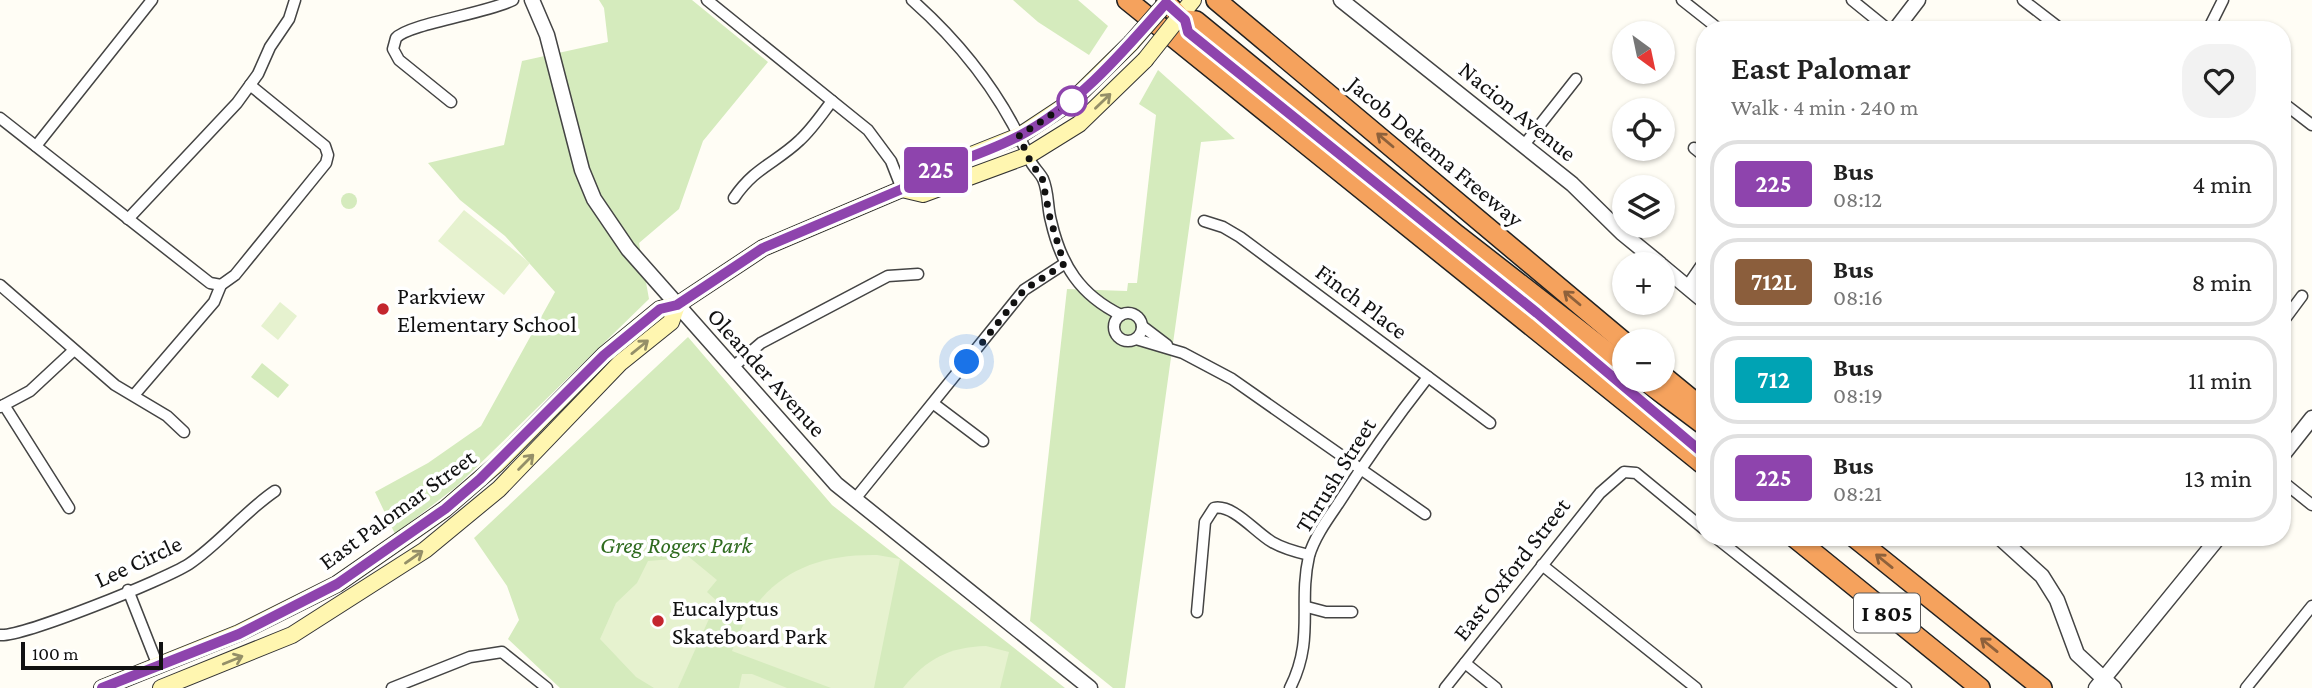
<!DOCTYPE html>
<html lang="en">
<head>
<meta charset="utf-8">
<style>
  :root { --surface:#fff; --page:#f2f2f2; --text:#222; --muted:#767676; --line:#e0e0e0 }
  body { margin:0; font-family:"Crimson Pro",serif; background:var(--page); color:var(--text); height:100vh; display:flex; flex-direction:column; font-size:26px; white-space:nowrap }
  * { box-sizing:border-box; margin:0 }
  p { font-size:23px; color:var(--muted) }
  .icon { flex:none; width:38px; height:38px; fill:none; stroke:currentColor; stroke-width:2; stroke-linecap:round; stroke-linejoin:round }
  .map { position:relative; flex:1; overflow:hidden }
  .side { position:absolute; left:1696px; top:21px; width:595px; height:525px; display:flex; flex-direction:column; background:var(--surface); border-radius:28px; box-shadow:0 2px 5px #0004 }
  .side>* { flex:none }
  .badge { padding:0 14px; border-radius:5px; font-size:24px; line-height:46px }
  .needle { width:46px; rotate:147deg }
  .controls { position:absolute; left:1612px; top:21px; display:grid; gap:14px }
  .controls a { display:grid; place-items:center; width:63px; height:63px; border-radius:50%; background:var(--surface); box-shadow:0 2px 5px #0004; font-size:35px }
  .scale { position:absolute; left:21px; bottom:18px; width:142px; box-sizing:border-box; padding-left:7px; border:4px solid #111; border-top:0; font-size:19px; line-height:24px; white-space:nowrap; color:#111; -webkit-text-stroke:5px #fff; paint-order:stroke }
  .you { position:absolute; width:35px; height:35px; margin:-18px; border:5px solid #fff; border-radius:50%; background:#1a73e8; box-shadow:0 0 0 10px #1a73e833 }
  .map>.badge { position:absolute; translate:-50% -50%; box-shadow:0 0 0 4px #fff }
  .round { display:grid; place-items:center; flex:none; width:74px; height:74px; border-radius:28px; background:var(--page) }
  .headline { display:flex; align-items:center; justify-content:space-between; height:119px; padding:0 35px }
  h1 { font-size:33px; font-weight:600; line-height:52px }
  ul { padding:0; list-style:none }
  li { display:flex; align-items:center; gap:21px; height:88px; margin:0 14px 10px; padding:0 21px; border:4px solid var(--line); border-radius:28px }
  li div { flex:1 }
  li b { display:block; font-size:26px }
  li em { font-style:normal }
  li .badge { min-width:77px; font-weight:700; text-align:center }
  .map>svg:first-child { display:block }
</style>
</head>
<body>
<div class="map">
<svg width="2312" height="688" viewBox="0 0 2312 688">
  <rect width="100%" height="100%" fill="#fffdf5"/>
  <!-- green -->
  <g fill="#d5ebbd">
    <polygon points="599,0 692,0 768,62 703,141 679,209 639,243 649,299 456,487 395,534 375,492 428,463 481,426 555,292 505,236 460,200 428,163 504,145 522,61 608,42 604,8"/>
    <polygon points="1013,0 1078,0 1108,26 1089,55 1038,22"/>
    <polygon points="1158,70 1235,139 1201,142 1125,688 1113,688 1030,621 1067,289 1127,291 1128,283 1137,283 1156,115 1139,104"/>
    <circle cx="349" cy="201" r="8"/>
    <polygon points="688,337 832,505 1065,688 560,688 508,639 519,620 507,586 474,538"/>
    <polygon points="262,363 289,385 278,398 251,377"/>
  </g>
  <!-- pitch -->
  <g fill="#e6f2cf">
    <polygon points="464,210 530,263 504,295 438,241"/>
    <polygon points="280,302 297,316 278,340 261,326"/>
    <polygon points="683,552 717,580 707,592 717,601 678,688 654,688 636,677 600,639 616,603 637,583 648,561 673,559"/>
    <path d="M877 555 900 559 874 688H831L732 651C757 581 805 554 877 555Z"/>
    <path d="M986 646 1009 652 1000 688H903C926 659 949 647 986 646Z"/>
    <polygon points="742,674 752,674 787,688 739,688"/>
  </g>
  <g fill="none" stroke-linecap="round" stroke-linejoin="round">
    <!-- minor casing -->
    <g stroke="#444" stroke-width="13">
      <g id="minor">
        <polyline points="707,0 868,130 891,161 902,189"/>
        <path d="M912 0C964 46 1004 98 1031 162 1034 168 1040 173 1043 179 1049 193 1047 207 1051 221 1061 265 1080 295 1121 315"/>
        <polyline points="1682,0 1720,30"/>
        <polyline points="1852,0 1889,30"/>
        <polyline points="2023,0 2062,30"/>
        <polyline points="2208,30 2223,0"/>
        <path d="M451 102 399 60 393 49 396 38C408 24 488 13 513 0"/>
        <polyline points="2282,102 2312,125"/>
        <polyline points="0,118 210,283 221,285"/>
        <polyline points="1524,145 1576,79"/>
        <polyline points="36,146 152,0"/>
        <polyline points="1694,148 1704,156"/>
        <path d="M734 198C755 167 776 163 800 140 812 129 822 114 832 101"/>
        <polyline points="128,219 237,103 258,74 270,47 289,19 295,0"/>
        <polyline points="1204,221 1223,227 1240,237 1490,423"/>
        <polyline points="0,285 115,385 167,416 184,432"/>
        <circle cx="1128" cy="327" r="14"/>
        <polyline points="2282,323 2302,296"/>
        <polyline points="1142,326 1167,345"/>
        <polyline points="1136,339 1183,353 1232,379 1425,514"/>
        <polyline points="733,367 761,343 888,276 918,274"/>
        <polyline points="135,394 214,302 221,285 235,275 326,163 328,155 325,146 250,85"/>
        <polyline points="934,404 983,441"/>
        <polyline points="4,405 69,508"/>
        <polyline points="0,407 30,391 73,351"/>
        <polyline points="2282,481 2312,505"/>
        <polyline points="855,499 1024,290 1064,264"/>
        <polyline points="1715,537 1906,688"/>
        <polyline points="1542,565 1696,688"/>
        <polyline points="128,590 158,666"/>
        <polyline points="1307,607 1326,612 1352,612"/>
        <path d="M1197 612 1205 522 1214 508C1233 504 1255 532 1272 542 1284 549 1296 552 1309 555"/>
        <path d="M0 635C23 637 166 579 189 564 219 544 244 512 275 491"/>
        <polyline points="1465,663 1496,688"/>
        <polyline points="392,688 470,657 502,652 547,688"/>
        <path d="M1290 688C1315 639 1298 604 1309 556 1314 538 1327 520 1338 504 1366 460 1396 418 1428 377"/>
        <polyline points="1445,688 1600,493 1624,472 1636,473 1704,529"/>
        <polyline points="2246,688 2312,606"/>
      </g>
    </g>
    <!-- tertiary casing -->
    <g stroke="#444" stroke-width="17">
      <g id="tertiary">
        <polyline points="532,0 547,35 582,170 594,199 628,249 836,484 1090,688"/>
        <polyline points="1341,0 1572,184 1622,233 1660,264"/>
        <polyline points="1895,30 1918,0"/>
        <polyline points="1662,266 1704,301"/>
        <polyline points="1689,287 1704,265"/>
        <polyline points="2282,456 2312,418"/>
        <polyline points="1999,537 2042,576 2057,600 2077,654 2114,688"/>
        <polyline points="2096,688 2219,537"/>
      </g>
    </g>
    <!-- secondary casing -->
    <g stroke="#333" stroke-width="18">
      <g id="secondary">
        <polyline points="1180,16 1193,0"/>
        <polyline points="902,189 923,194 1029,155 1079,124 1145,60"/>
        <polyline points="102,688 239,633 337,584 445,509 497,464 604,355 660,309 677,305 763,248 902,189 916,177 1019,136 1072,101 1131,43"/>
        <polyline points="161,688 292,635 425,550 499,489 620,363 671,322 677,305"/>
      </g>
    </g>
    <!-- motorway casing -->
    <g stroke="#222" stroke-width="22">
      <g id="motorway">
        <polyline points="1127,0 1704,465"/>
        <polyline points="1216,0 1624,342"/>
        <path d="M1166 3C1184 19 1188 31 1205 46"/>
        <polyline points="1185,20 1196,21 1457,235 1624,365"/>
        <polyline points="1662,375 1701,407"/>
        <polyline points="1644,380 1704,425"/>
        <polyline points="1794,537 1980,688"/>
        <polyline points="1854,537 2042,688"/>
      </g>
    </g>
    <!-- minor -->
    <use href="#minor" stroke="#fff" stroke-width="10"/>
    <!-- tertiary -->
    <use href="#tertiary" stroke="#fff" stroke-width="14"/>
    <!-- secondary -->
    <use href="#secondary" stroke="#fff6b0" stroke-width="16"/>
    <!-- motorway -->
    <use href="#motorway" stroke="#f5a25d" stroke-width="19"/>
    <!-- secondary-bridge casing -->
    <g stroke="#333" stroke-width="18" stroke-linecap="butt">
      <g id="secondary-bridge">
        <polyline points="1131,43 1166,3"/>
        <polyline points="1145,60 1180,16"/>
      </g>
    </g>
    <!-- secondary-bridge -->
    <use href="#secondary-bridge" stroke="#fff6b0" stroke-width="16"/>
  </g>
  <!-- one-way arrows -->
  <defs><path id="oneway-shaft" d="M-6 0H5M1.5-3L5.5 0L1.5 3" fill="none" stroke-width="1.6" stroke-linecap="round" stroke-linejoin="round" transform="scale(1.75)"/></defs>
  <g stroke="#948f68">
    <use href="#oneway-shaft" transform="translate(1103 101) rotate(-44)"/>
    <use href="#oneway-shaft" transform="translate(640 347) rotate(-39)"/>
    <use href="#oneway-shaft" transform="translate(526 462) rotate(-45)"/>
    <use href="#oneway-shaft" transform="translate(414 557) rotate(-35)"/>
    <use href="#oneway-shaft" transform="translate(233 660) rotate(-22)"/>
  </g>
  <g stroke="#8e613b">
    <use href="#oneway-shaft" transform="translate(1385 140) rotate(-140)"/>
    <use href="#oneway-shaft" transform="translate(1572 298) rotate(-140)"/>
    <use href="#oneway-shaft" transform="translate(1884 561) rotate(-141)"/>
    <use href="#oneway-shaft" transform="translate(1989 645) rotate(-141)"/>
  </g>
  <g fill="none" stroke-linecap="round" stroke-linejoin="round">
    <!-- line casing -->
    <g stroke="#fff" stroke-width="16">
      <path id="line" d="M102 688 239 634 337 584 445 509 480 479 604 355 660 309 677 305 763 248 902 189 916 177C950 164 986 153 1017 137 1077 106 1122 53 1166 3L1185 20 1188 32 1537 313 1704 454"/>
    </g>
    <!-- line -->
    <use href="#line" stroke="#8e44ad" stroke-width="10"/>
    <!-- walk -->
    <polyline stroke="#111" stroke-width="7" stroke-dasharray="0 12.6" points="967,362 1024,290 1064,264 1050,218 1042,177 1032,165 1019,136 1072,101"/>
  </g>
  <!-- markers -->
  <circle fill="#fff" stroke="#8e44ad" stroke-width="3.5" cx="1072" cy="101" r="14"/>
  <g fill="#c4262e" stroke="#fff" stroke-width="2.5">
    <circle cx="383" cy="309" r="7"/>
    <circle cx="658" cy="621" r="7"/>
  </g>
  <g text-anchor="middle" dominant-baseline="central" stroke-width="7" stroke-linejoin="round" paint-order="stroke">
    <!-- shield labels -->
    <rect fill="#fff" stroke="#585858" stroke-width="2" x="1854" y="593.5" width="66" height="39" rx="5"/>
    <g font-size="23" font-weight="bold" fill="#111">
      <text x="1887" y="613">I 805</text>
    </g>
    <!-- street labels -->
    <g font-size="24" fill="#111" stroke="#fff">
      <text transform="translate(1518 111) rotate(39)">Nacion Avenue</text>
      <text transform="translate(1436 151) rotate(40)">Jacob Dekema Freeway</text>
      <text transform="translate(1362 301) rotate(37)">Finch Place</text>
      <text transform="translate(767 372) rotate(48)">Oleander Avenue</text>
      <text transform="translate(1335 475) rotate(-58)">Thrush Street</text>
      <text transform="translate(397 509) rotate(-36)">East Palomar Street</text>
      <text transform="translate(138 561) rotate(-25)">Lee Circle</text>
      <text transform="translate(1511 569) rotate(-52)">East Oxford Street</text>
    </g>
    <!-- poi labels -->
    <g font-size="24" fill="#111" stroke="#fff" text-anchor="start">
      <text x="397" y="295">Parkview<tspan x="397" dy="28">Elementary School</tspan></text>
      <text x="672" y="607">Eucalyptus<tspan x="672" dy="28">Skateboard Park</tspan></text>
    </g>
    <!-- park labels -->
    <g font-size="24" font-style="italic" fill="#2f6b1f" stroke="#fff">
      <text x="676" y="544">Greg Rogers Park</text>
    </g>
  </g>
</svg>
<div class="controls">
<a><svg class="needle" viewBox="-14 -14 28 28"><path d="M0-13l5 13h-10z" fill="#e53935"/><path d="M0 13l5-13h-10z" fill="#767676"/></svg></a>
<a><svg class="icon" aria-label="locate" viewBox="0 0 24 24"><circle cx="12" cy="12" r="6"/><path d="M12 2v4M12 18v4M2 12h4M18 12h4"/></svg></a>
<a><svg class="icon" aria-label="layers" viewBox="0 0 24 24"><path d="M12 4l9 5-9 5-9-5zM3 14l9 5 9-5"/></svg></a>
<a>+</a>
<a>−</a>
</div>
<div class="scale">100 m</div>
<div class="you" style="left:967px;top:362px"></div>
<b class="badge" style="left:936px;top:170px;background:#8e44ad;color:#fff">225</b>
<section class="side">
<div class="headline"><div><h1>East Palomar</h1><p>Walk · 4 min · 240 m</p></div><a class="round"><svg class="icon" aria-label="heart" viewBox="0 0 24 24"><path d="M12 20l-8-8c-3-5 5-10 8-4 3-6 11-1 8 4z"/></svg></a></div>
<ul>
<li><span class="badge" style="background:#8e44ad;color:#fff">225</span><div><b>Bus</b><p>08:12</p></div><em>4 min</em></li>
<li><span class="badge" style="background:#8b5e3c;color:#fff">712L</span><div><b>Bus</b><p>08:16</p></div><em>8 min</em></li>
<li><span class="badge" style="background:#00a3b4;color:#fff">712</span><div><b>Bus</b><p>08:19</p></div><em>11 min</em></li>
<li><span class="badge" style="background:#8e44ad;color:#fff">225</span><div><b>Bus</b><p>08:21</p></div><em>13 min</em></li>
</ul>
</section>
</div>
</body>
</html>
